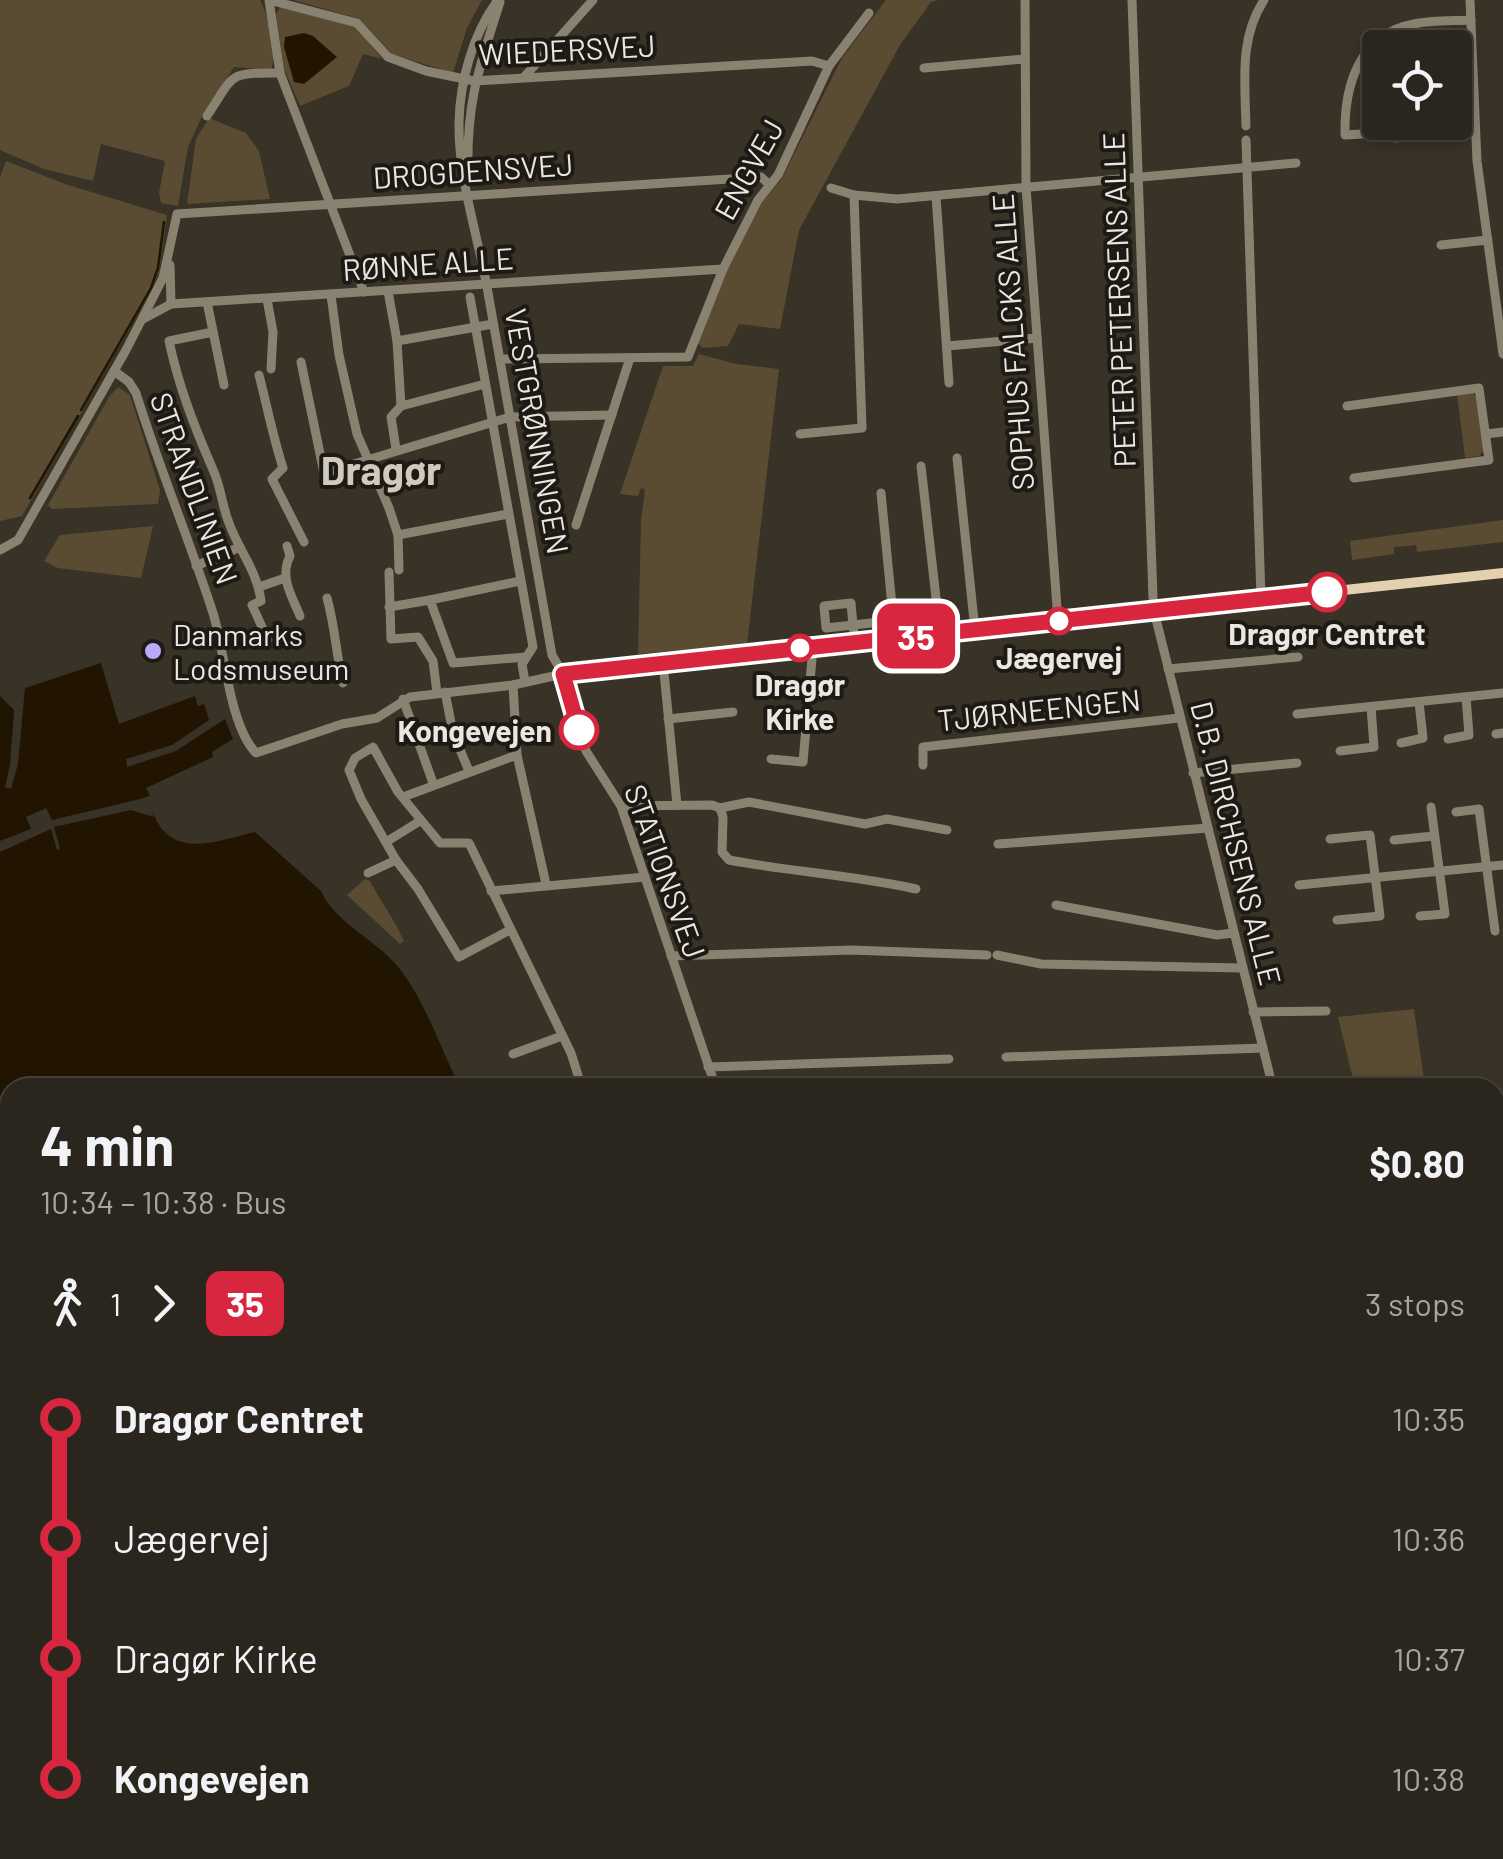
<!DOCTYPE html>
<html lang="en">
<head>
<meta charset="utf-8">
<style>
  :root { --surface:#2a261d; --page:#36322a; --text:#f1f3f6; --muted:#a5a5a4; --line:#46433b }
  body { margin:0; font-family:Barlow,sans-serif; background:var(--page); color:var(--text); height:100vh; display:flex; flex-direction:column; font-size:38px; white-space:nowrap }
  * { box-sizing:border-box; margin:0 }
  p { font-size:32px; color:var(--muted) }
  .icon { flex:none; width:55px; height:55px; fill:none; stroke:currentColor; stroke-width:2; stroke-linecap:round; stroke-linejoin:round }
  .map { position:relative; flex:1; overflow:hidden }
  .panel { position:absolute; left:0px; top:1078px; width:1505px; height:782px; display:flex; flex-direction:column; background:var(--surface); border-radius:30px 30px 0 0; box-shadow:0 5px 15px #0003,0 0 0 2px var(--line) }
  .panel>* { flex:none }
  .badge { padding:0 20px; border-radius:15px; font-size:35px; line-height:65px }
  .controls { position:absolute; left:1362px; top:30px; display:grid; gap:20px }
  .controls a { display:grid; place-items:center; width:110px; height:110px; border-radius:10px; background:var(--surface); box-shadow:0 5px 15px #0003,0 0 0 2px var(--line); font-size:50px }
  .map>.badge { position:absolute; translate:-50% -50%; box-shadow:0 0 0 5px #fff }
  .legs { display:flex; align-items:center; gap:15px; height:110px; padding:0 40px; font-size:32px }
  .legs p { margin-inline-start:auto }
  .summary { display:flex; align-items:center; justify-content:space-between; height:170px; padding:0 40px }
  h1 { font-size:55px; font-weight:700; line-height:75px }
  ul { padding:0 40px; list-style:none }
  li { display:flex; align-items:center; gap:35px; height:120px; font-size:38px }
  li i { display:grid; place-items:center; width:15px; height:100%; margin:0 12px; background:currentColor }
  li i::after { content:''; width:25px; height:25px; margin:-12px; border:8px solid; border-radius:50%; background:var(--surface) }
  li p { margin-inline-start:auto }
  li:first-child i { background:linear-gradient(#0000 50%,currentColor 0) }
  li:last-child i { background:linear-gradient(currentColor 50%,#0000 0) }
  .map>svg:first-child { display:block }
</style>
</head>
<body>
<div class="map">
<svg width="1503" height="1859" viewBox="0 0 1503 1859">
  <rect width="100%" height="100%" fill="#383227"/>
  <!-- green -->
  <g fill="#5a4c32">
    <path d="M0 0H260C269 18 278 52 271 70L234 67 202 116 188 147 178 206 161 203 159 193 165 161 101 144 93 181 44 169 0 150Z"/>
    <polygon points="293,0 482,0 467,28 453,73 392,54 360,19"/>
    <polygon points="886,0 939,0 931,2 900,45 799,230 780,329 739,324 728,346 703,348 697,343 725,275 762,202 781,180 842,58"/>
    <polygon points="280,7 355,25 382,59 363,54 349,86 300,106 284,69 276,14"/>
    <polygon points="209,118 246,133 259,151 270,199 187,204 196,139"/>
    <polygon points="6,161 65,184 167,215 159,273 153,287 22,516 0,521 0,177"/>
    <polygon points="699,354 736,364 779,369 747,644 638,654 641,522 645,489 641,488 638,496 620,494 663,366 693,366"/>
    <polygon points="118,387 130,395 160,490 158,504 52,509 48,505 109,397"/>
    <polygon points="1472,393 1478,398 1484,450 1479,456 1465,458 1457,394"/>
    <polygon points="1503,520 1503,542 1417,552 1416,545 1394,547 1394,554 1352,560 1350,541"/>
    <polygon points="153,526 141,578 58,568 44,561 60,535"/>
    <path d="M365 879 370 881C381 902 394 919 404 941L400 944 347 895Z"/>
    <polygon points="1414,1009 1425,1087 1355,1087 1338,1017"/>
  </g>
  <!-- water -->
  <g fill="#211400">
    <polygon points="304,33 313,36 337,57 304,84 294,82 284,47 285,37"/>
    <path d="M101 663 119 724 195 696 198 706 204 704 209 720 172 745 126 759 127 767 176 751 225 719 233 739 212 752 213 757 146 788 150 796 136 800V804L152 809C168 862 217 841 255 832L321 891C337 925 376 939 399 968 425 1000 441 1050 460 1087L10 1088V1850H787L792 1859H0V696L14 710 10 765 5 787 11 789 18 764 25 688Z"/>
  </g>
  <!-- pier -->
  <polygon fill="#383227" points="136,800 136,804 152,809 154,817 131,810 54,827 60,849 57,850 51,829 0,852 0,841 31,829 26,817 46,808 52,820"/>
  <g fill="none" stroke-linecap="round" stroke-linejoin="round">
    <!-- stream -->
    <g stroke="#211400" stroke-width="2.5">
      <polyline points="81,410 151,288 158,268 164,222"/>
      <polyline points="30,498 78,416"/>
    </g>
    <!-- minor -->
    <g stroke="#8a8271" stroke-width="9">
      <path d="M498 0C473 33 460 81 459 122 458 177 477 233 487 287 509 409 530 532 552 655L563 674 586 751 621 806 716 1088"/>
      <polyline points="1025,0 1026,187 1058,621"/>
      <polyline points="1132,0 1153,598"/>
      <polyline points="1470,0 1477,161 1503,354"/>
      <path d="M1471 20C1452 21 1432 20 1414 24 1359 34 1344 86 1345 135L1378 133 1395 138 1475 128"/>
      <polyline points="924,68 1024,59"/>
      <polyline points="525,76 593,0"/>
      <path d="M207 116C236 72 227 73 280 73"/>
      <path d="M1246 126C1245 82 1239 38 1264 0"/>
      <polyline points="1246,140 1261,598"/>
      <path d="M468 177C466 103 478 71 500 2"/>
      <polyline points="831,188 854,195 897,199 1296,163"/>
      <polyline points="936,196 949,383"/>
      <polyline points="1441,245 1488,240"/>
      <polyline points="170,265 171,304"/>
      <polyline points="388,291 397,341 401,406"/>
      <polyline points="364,292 280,73 269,0 357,23 388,57 426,71 474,81 812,61 829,66"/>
      <polyline points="331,295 339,355 357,434 389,508 398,535 399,570"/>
      <polyline points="470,297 533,647 522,664 525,682"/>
      <polyline points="267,299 273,332 271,369"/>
      <polyline points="207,302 224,385"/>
      <polyline points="143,319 171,304 723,269"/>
      <path d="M213 332 169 341C179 388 195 428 214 472 221 488 222 506 229 523 239 551 257 570 261 601L252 605 268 640"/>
      <polyline points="397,341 493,324"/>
      <polyline points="947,346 1037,338"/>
      <polyline points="500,359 688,357 723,269 758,200 778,175 829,66 869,13"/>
      <polyline points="301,362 324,473 510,417 612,415"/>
      <path d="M114 371 129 382 136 393C159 467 189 539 213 613 225 651 229 725 256 753L342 724 377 718 410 697 513 685 563 674"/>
      <path d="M259 375C267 406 273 437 283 468L272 479 304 542"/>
      <polyline points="401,406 485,384"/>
      <polyline points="1347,406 1479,388 1489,460 1354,478"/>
      <polyline points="800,434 862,428 854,195"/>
      <polyline points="1486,434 1503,432"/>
      <polyline points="396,449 391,417 401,406"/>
      <polyline points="957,458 975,630"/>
      <polyline points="921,466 940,633"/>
      <polyline points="576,525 630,358"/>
      <polyline points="398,535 508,514"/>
      <path d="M287 546 290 556C279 577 292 596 300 616"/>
      <polyline points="0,550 18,540 126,350 163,278 177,214 761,177 770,185"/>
      <polyline points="196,566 240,547"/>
      <polyline points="389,572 391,639 418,637 433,661 437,693"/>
      <polyline points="259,587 285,578"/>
      <path d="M327 598C335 626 336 654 343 683"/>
      <polyline points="430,600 520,581"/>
      <polygon points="851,603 853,625 826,628 824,606"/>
      <polyline points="389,607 430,600 453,663 526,657"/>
      <polyline points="1154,611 1273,1088"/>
      <polyline points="855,642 853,625 889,621 893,616 881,493"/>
      <polyline points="663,662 677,805"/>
      <polyline points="1168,669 1298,657"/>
      <polyline points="513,685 517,755 546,884"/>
      <polyline points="445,692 453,733 469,771"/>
      <polyline points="403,699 433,783"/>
      <polyline points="1297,714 1503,693"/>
      <polyline points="668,719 733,712"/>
      <polyline points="1496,734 1503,733"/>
      <polyline points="1448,739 1469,735 1466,697"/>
      <polyline points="1401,743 1423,738 1419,702"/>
      <polyline points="1340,751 1374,747 1371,707"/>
      <polyline points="771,759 803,762 813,647"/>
      <polyline points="923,765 923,747 1179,718"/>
      <polyline points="1193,773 1297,763"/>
      <polyline points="403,797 517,755"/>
      <polyline points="621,806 712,805 720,808 749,802 865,824 887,819 947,830"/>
      <path d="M720 808 723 817 722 852 729 860C792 872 853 875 916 889"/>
      <polyline points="1456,812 1479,809 1495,931"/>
      <polyline points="1330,839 1370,835 1380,916 1337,920"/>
      <polyline points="1394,840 1434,836"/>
      <polyline points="386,842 420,821"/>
      <polyline points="998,844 1208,828"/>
      <polyline points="368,873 396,860"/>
      <polyline points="1299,885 1503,865"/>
      <polyline points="491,891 645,877"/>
      <polyline points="1056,905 1217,935 1233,933"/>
      <polyline points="1420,916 1445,914 1431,807"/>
      <polyline points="510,930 459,957 418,889 396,860 361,799 349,770 355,758 373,747 398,792 440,843 469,843 571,1053 582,1088"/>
      <polyline points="997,955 1041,964 1242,968"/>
      <polyline points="671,956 851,950 987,955"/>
      <polyline points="1253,1012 1326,1011"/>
      <polyline points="513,1054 562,1036"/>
      <polyline points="1006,1057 1263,1048"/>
      <polyline points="708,1067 949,1059"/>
      <polyline points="1495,1296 1503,1345"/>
      <polyline points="1495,1456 1503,1454"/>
      <polyline points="1495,1648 1503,1647"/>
      <polyline points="1495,1735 1503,1770"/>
      <polyline points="940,1850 945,1859"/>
      <polyline points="1461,1850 1464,1859"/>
      <polyline points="1081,1857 1113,1850"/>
    </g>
    <!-- major -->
    <polyline stroke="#e2d0ae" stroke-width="10" points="563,674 1503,573"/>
  </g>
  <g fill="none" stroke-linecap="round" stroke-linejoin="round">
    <!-- line-1 casing -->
    <g stroke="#fff" stroke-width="22">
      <polyline id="line-1" points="579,730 563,674 1327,592"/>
    </g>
    <!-- line-1 -->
    <use href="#line-1" stroke="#d7263d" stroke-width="15"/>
  </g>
  <!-- markers -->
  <g fill="#fff" stroke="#d7263d" stroke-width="5">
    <circle cx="1327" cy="592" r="18"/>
    <circle cx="1059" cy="621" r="12"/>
    <circle cx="800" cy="648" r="12"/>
    <circle cx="579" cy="730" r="18"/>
  </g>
  <circle fill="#b9aaf7" stroke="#1d1a15" stroke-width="4" cx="153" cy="651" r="10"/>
  <g text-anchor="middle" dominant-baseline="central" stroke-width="8" stroke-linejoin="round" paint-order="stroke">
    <!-- street labels -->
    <g font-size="30" fill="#eae6e0" stroke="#1d1a15">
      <text transform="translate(567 49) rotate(-3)">WIEDERSVEJ</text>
      <text transform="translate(748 169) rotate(-61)">ENGVEJ</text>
      <text transform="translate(473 170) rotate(-4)">DROGDENSVEJ</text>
      <text transform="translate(428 263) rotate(-4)">RØNNE ALLE</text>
      <text transform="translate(1118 300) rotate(-92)">PETER PETERSENS ALLE</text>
      <text transform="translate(1012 342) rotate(-94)">SOPHUS FALCKS ALLE</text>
      <text transform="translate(538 431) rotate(80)">VESTGRØNNINGEN</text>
      <text transform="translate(195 488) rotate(70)">STRANDLINIEN</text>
      <text transform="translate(1039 709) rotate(-6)">TJØRNEENGEN</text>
      <text transform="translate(1237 843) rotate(76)">D.B. DIRCHSENS ALLE</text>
      <text transform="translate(666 871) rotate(70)">STATIONSVEJ</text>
    </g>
    <!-- stop labels -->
    <g font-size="30" font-weight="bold" fill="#eae6e0" stroke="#1d1a15">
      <text x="1327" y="633">Dragør Centret</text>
      <text x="1059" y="657">Jægervej</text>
      <text x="800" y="684">Dragør<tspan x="800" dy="34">Kirke</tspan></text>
      <text x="552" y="730" text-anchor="end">Kongevejen</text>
    </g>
    <!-- poi labels -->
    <g font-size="30" fill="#eae6e0" stroke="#1d1a15" text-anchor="start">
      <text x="173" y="634">Danmarks<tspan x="173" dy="34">Lodsmuseum</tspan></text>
    </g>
    <!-- district labels -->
    <g font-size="40" font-weight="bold" fill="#d1c9bc" stroke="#1d1a15">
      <text x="381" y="469">Dragør</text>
    </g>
  </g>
</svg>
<div class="controls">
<a><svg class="icon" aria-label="locate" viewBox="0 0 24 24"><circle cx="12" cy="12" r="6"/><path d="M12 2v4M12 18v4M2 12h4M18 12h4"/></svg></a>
</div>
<b class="badge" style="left:916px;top:636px;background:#d7263d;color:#fff">35</b>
<section class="panel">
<div class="summary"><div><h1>4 min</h1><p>10:34 – 10:38 · Bus</p></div><b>$0.80</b></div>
<div class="legs"><svg class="icon" aria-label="walk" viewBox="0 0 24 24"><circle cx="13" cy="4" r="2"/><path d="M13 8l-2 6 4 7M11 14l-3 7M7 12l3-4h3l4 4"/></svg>1<svg class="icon" aria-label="forward" viewBox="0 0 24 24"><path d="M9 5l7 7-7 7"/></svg><b class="badge" style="background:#d7263d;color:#fff">35</b><p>3 stops</p></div>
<ul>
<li><i style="color:#d7263d"></i><b>Dragør Centret</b><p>10:35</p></li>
<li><i style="color:#d7263d"></i><span>Jægervej</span><p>10:36</p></li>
<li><i style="color:#d7263d"></i><span>Dragør Kirke</span><p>10:37</p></li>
<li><i style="color:#d7263d"></i><b>Kongevejen</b><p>10:38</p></li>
</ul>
</section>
</div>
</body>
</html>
